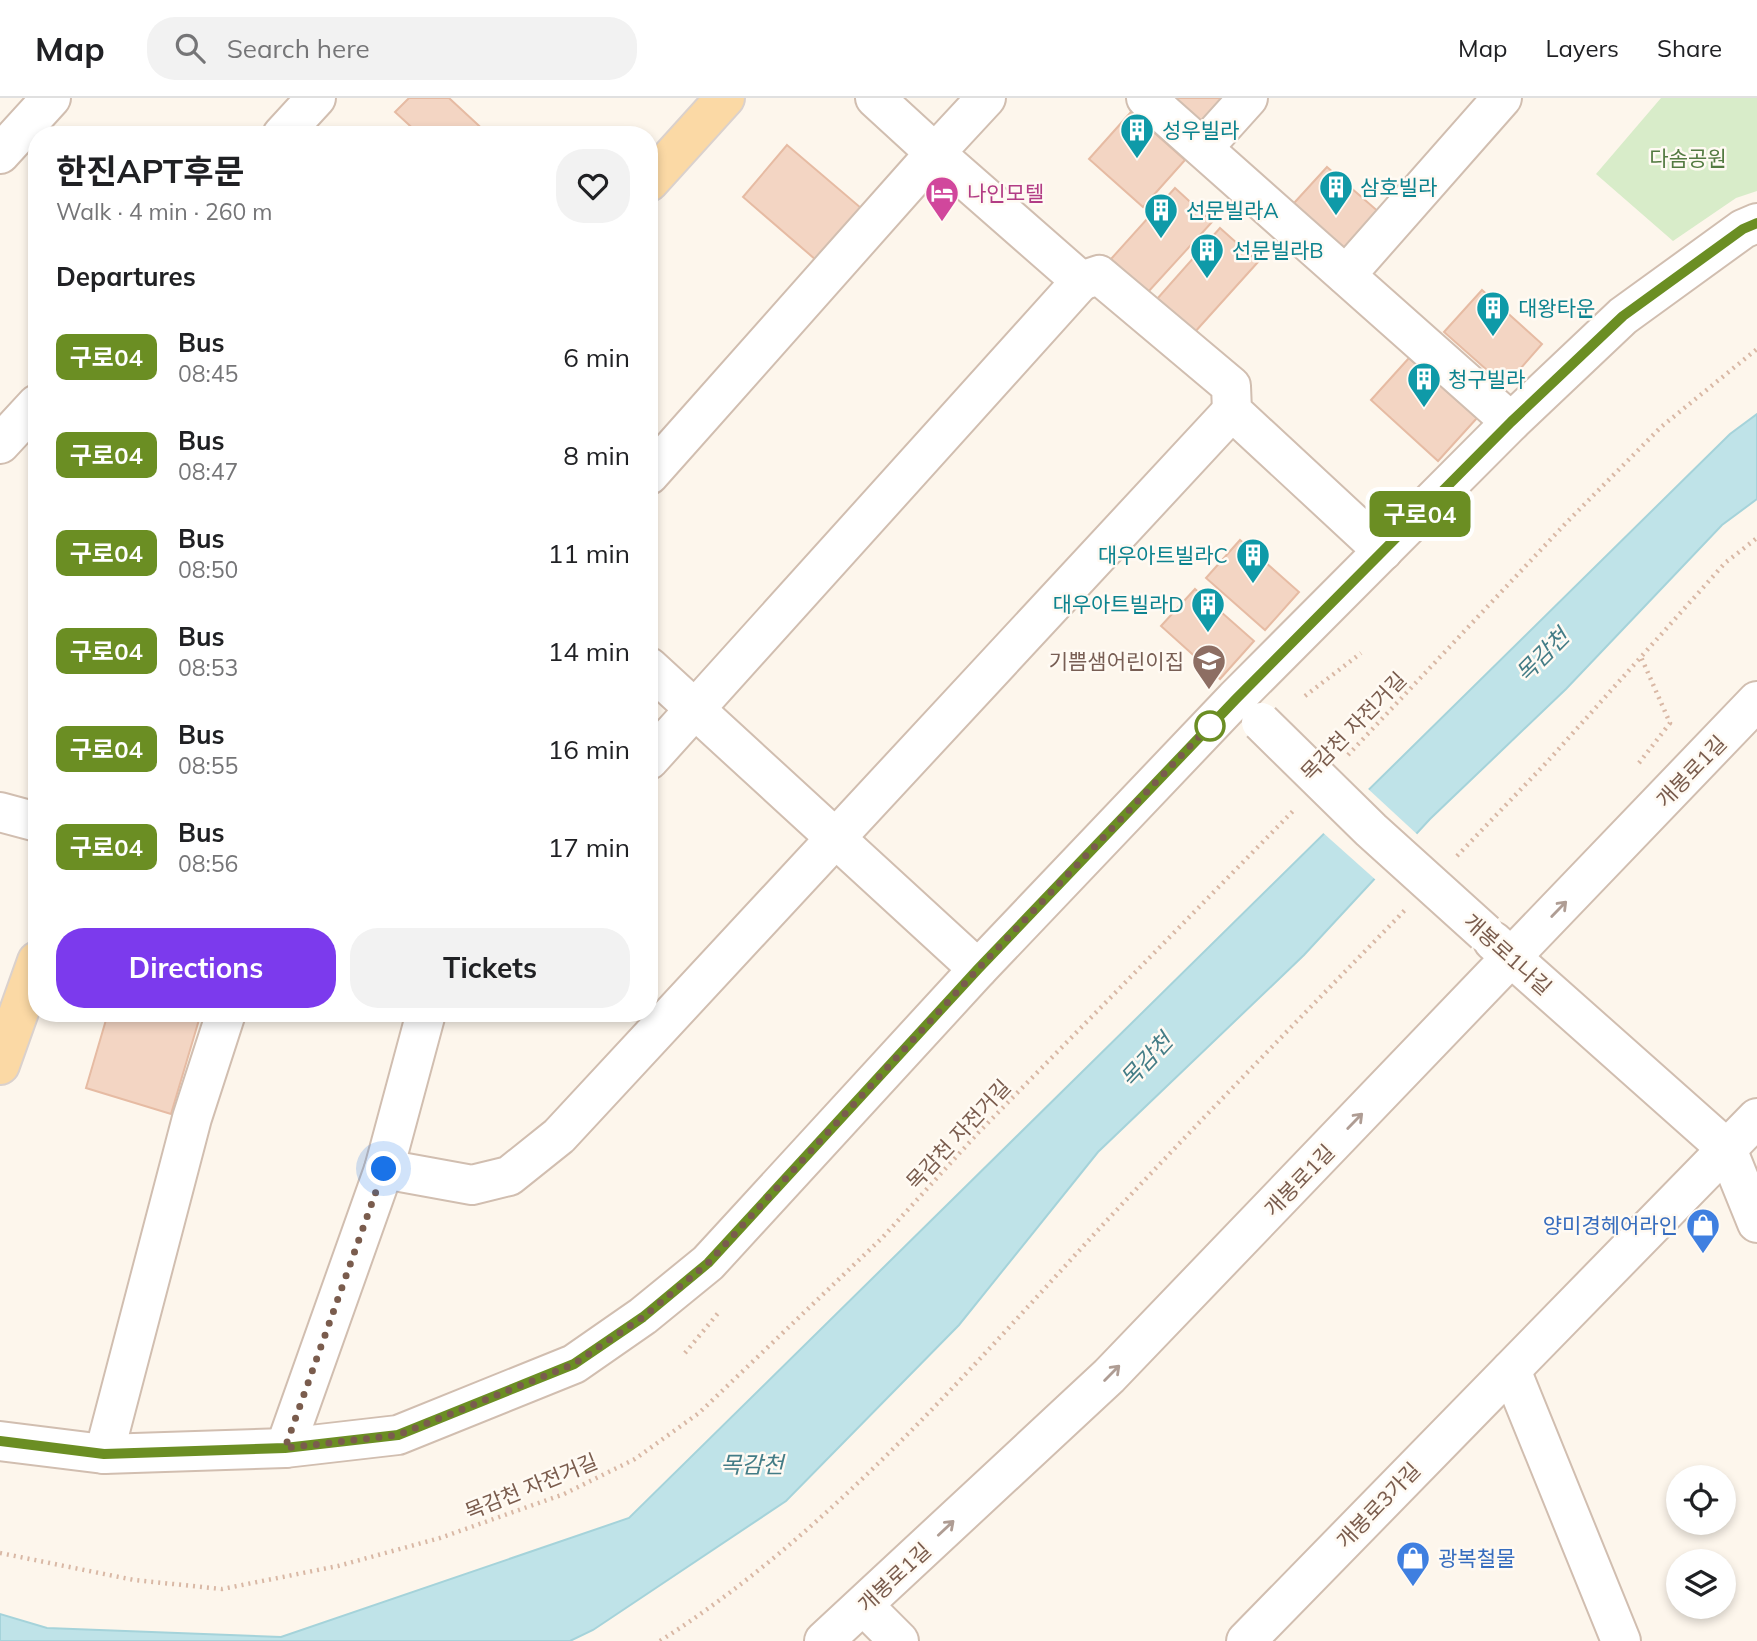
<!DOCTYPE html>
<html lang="en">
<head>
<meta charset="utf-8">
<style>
  :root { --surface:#fff; --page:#f2f2f2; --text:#202124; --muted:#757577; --line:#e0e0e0; --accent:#7c3aed }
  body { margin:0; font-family:Mulish,"Noto Sans KR",sans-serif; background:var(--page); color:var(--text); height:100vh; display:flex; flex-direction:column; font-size:26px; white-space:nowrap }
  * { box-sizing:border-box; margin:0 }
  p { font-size:23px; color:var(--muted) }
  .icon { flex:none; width:38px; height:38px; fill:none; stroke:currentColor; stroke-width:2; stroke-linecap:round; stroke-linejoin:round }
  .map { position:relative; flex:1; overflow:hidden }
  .side { position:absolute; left:28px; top:28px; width:630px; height:896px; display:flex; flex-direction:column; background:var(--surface); border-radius:28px; box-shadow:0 4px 10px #0003 }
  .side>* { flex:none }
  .badge { padding:0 14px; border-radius:10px; font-size:24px; line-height:46px }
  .controls { position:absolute; left:1666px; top:1367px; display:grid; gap:14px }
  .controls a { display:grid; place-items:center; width:70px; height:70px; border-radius:50%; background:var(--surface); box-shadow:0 4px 10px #0003; font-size:35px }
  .you { position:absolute; width:35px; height:35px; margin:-18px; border:5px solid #fff; border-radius:50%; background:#1a73e8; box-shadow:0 0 0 10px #1a73e833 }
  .map>.badge { position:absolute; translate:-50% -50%; box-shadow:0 0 0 4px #fff }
  h2 { padding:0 28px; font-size:26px; line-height:63px }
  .round { display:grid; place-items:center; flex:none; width:74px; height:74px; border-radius:28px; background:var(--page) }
  .summary { display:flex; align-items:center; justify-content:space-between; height:119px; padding:0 28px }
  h1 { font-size:33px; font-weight:700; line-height:52px }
  .primary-button { display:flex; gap:14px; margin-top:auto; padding:14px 28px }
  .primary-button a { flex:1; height:80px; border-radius:28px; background:var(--accent); color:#fff; font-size:28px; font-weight:700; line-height:80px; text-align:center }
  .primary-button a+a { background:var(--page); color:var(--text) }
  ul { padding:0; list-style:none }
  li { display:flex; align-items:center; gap:21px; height:98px; padding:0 28px }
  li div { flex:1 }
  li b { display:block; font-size:26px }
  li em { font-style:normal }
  li .badge { min-width:77px; font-weight:700; text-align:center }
  header { display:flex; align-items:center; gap:42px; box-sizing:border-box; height:98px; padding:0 35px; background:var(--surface); border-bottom:2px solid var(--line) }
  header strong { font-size:33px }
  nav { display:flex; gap:38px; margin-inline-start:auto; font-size:24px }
  .search { width:490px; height:63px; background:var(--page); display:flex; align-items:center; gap:18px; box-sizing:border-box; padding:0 24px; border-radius:28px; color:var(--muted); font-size:26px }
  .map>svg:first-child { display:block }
</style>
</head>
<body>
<header>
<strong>Map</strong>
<div class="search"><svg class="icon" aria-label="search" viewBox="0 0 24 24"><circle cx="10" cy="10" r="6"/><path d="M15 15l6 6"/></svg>Search here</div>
<nav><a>Map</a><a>Layers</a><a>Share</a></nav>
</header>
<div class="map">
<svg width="1757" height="1543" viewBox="0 0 1757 1543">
  <rect width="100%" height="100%" fill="#fdf6ec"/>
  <!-- green -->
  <polygon fill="#d8ecc9" points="1661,0 1757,0 1757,93 1736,100 1673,143 1596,76"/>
  <!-- water -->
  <polygon fill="#bfe3e8" stroke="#a5d3da" stroke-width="2" points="1757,316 1757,401 1722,427 1566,591 1430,721 1304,857 1098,1054 959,1227 786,1403 593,1532 570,1543 0,1543 0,1516 47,1530 281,1539 629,1420 1730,336"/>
  <!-- pier -->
  <polygon fill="#fdf6ec" points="1366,689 1419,738 1377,783 1321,733"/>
  <!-- building -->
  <g fill="#f3d5c3" stroke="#e6bba3" stroke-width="2">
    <polygon points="409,0 449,0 489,37 420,37 395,14"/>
    <polygon points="1165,0 1230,0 1201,32"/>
    <polygon points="1131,14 1185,62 1143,109 1089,61"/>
    <polygon points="787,47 861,110 816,162 743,99"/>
    <polygon points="1327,69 1388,122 1344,170 1284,116"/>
    <polygon points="1175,90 1212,124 1148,194 1111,161"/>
    <polygon points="1220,130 1258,164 1194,235 1157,201"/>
    <polygon points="1482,192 1542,246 1505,288 1444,234"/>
    <polygon points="1409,260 1477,320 1438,363 1371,302"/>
    <polygon points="1240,442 1299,494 1265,532 1206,480"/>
    <polygon points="1195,491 1254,543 1220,581 1161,528"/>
    <polygon points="108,915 201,915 171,1016 86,990"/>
  </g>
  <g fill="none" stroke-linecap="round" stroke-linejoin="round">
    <!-- minor casing -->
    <g stroke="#d1beb0" stroke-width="42">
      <g id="minor">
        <polyline points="875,0 935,55 986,0"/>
        <polyline points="1146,0 1511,324"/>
        <polyline points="282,37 316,0"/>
        <polyline points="1203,50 1248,0"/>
        <polyline points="0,56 51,0"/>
        <polyline points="1346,177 1502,0"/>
        <polyline points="0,346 37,306"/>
        <polyline points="649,377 935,55 1081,183 1099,177 1231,288 1232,313 1383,453"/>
        <polyline points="649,569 978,871"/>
        <polyline points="649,662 1081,183"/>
        <polyline points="0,714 37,724"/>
        <polyline points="1493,843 1727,1051 1757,1125"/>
        <polyline points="384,1071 472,1087 509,1078 559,1038 1232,313"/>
        <polyline points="1511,1272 1621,1543"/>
        <polyline points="0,1343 104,1356 285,1350 398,1337 574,1266 643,1218 708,1165 978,871 1235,601 1511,324 1623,218 1743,131 1757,125"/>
        <polyline points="285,1350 384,1071 426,915"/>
        <polyline points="104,1356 192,1020 226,915"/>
        <polyline points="864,1508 899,1543"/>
        <polyline points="824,1543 1109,1278 1757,603"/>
        <polyline points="1246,1543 1757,1020"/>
      </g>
    </g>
    <!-- major casing -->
    <g stroke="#dad1cd" stroke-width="42">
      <g id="major">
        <polyline points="649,84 725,0"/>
        <polyline points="0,967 37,863"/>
      </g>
    </g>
    <!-- path -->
    <g stroke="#d9b8a5" stroke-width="4.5" stroke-dasharray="2 5" stroke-linecap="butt">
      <polyline points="1305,598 1361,555"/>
      <polyline points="1348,657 1566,425 1661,329 1757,251"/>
      <polyline points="1639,665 1670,625 1641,559"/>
      <polyline points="1457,758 1547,664 1725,465 1757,440"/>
      <polyline points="685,1255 719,1214"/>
      <polyline points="0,1455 134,1482 222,1491 338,1468 440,1440 564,1396 635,1361 699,1315 883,1139 978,1035 1295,711"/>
      <path d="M660 1543C827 1437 965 1277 1098 1132 1198 1024 1302 918 1405 812"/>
    </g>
    <!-- minor -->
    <use href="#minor" stroke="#fff" stroke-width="38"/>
    <!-- major -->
    <use href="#major" stroke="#fbd9a5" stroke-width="38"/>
    <!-- minor-bridge casing -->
    <g stroke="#d1beb0" stroke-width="42" stroke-linecap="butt">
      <polyline id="minor-bridge" points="1261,624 1371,732 1485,835"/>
    </g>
    <!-- minor-bridge -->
    <use href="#minor-bridge" stroke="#fff" stroke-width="38"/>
  </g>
  <!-- one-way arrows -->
  <defs><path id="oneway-shaft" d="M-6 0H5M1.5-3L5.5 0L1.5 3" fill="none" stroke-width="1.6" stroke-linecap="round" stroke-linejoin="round" transform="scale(1.75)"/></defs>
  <g stroke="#af9d94">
    <use href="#oneway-shaft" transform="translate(1559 811) rotate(-46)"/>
    <use href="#oneway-shaft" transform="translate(1355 1023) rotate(-46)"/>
    <use href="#oneway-shaft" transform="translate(1112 1275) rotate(-45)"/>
    <use href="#oneway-shaft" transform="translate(946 1430) rotate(-43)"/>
  </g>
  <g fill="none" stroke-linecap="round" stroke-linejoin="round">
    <!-- line casing -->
    <g stroke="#fff" stroke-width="16">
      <polyline id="line" points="0,1343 104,1356 285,1350 398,1337 574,1266 643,1219 708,1165 978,871 1236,601 1511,324 1623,218 1743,131 1757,125"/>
    </g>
    <!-- line -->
    <use href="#line" stroke="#6b8e23" stroke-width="10"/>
    <!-- walk -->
    <polyline stroke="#7a5c4d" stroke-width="7" stroke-dasharray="0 12.6" points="384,1071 285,1350 398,1337 574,1266 643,1219 708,1165 978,871 1217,620 1210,628"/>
  </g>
  <!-- icons -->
  <defs>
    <g id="building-pin" transform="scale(1.75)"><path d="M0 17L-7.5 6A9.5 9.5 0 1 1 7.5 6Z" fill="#0f9aa8" stroke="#fffaf3"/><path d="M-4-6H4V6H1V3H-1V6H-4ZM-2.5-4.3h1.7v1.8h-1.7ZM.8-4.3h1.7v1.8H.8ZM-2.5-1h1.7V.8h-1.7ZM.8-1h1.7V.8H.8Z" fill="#fff"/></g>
    <g id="hotel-pin" transform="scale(1.75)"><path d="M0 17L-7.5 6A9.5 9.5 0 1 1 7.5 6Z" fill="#d1479c" stroke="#fffaf3"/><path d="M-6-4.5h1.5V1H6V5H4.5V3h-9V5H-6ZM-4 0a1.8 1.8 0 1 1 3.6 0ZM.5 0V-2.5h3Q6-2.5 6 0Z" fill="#fff"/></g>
    <g id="school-pin" transform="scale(1.75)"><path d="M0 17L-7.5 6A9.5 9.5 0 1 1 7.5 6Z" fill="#8d6e63" stroke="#fffaf3"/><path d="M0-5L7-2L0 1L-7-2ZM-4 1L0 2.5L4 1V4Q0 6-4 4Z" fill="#fff"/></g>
    <g id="shop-pin" transform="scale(1.75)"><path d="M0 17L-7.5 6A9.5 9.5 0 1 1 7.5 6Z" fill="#3f7fe0" stroke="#fffaf3"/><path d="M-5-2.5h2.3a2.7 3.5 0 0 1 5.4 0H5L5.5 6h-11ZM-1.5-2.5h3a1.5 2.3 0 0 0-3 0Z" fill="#fff"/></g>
  </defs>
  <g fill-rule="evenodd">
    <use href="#building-pin" x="1137" y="32"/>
    <use href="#building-pin" x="1336" y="89"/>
    <use href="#hotel-pin" x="942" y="95"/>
    <use href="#building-pin" x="1161" y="112"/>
    <use href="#building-pin" x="1207" y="152"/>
    <use href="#building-pin" x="1493" y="210"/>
    <use href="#building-pin" x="1424" y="281"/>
    <use href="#building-pin" x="1253" y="457"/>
    <use href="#building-pin" x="1208" y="506"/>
    <use href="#school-pin" x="1209" y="563"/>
    <use href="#shop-pin" x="1703" y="1127"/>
    <use href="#shop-pin" x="1413" y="1460"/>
  </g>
  <!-- markers -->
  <circle fill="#fff" stroke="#6b8e23" stroke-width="3.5" cx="1210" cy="628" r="14"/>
  <g text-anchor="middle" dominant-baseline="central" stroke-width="5" stroke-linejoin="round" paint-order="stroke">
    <!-- culture labels -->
    <g font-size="21" fill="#0d838f" stroke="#fffaf3" text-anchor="start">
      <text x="1162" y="32">성우빌라</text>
      <text x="1360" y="89">삼호빌라</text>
      <text x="1186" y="112">선문빌라A</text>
      <text x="1232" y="152">선문빌라B</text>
      <text x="1518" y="210">대왕타운</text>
      <text x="1448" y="281">청구빌라</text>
      <text x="1228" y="457" text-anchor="end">대우아트빌라C</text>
      <text x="1184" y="506" text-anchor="end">대우아트빌라D</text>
    </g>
    <!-- park labels -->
    <g font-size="21" fill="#537a41" stroke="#fffaf3">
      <text x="1688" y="60">다솜공원</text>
    </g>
    <!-- hotel labels -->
    <g font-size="21" fill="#b23c85" stroke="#fffaf3" text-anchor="start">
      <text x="967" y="95">나인모텔</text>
    </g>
    <!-- education labels -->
    <g font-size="21" fill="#785e54" stroke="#fffaf3" text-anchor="end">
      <text x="1184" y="563">기쁨샘어린이집</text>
    </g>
    <!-- street labels -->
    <g font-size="21" fill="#7a5c4d" stroke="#fffaf3">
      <text transform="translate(1353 628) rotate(-46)">목감천 자전거길</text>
      <text transform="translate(1691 673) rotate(-46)">개봉로1길</text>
      <text transform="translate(1508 856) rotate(42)">개봉로1나길</text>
      <text transform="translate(958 1036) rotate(-47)">목감천 자전거길</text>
      <text transform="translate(1299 1082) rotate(-46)">개봉로1길</text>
      <text transform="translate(531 1388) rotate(-22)">목감천 자전거길</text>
      <text transform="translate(1378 1407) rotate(-46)">개봉로3가길</text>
      <text transform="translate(894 1479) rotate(-43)">개봉로1길</text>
    </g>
    <!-- shop labels -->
    <g font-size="21" fill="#366cbe" stroke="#fffaf3" text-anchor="end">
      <text x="1678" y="1127">양미경헤어라인</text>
      <text x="1438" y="1460" text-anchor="start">광복철물</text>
    </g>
    <!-- water labels -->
    <g font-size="23" font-style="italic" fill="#437c86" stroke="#fffaf3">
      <text transform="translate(1542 557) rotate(-45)">목감천</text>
      <text transform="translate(1146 962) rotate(-47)">목감천</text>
      <text x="752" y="1366">목감천</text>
    </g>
  </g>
</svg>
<div class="controls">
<a><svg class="icon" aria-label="locate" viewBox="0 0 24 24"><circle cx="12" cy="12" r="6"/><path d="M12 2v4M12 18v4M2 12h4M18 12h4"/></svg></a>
<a><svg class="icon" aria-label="layers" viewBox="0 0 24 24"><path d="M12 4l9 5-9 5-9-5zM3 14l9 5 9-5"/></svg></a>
</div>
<div class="you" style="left:384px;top:1071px"></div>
<b class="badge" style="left:1420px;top:416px;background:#6b8e23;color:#fff">구로04</b>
<section class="side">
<div class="summary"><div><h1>한진APT후문</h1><p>Walk · 4 min · 260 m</p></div><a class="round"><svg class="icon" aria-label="heart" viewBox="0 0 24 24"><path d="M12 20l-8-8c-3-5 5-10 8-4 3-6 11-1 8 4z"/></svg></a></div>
<h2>Departures</h2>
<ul>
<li><span class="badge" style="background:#6b8e23;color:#fff">구로04</span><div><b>Bus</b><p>08:45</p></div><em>6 min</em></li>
<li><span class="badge" style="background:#6b8e23;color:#fff">구로04</span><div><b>Bus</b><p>08:47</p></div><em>8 min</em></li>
<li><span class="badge" style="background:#6b8e23;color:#fff">구로04</span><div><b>Bus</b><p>08:50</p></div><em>11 min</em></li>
<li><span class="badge" style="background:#6b8e23;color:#fff">구로04</span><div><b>Bus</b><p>08:53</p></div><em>14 min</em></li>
<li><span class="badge" style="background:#6b8e23;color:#fff">구로04</span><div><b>Bus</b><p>08:55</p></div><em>16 min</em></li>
<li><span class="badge" style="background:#6b8e23;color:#fff">구로04</span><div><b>Bus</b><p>08:56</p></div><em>17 min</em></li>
</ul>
<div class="primary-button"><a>Directions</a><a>Tickets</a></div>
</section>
</div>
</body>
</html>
